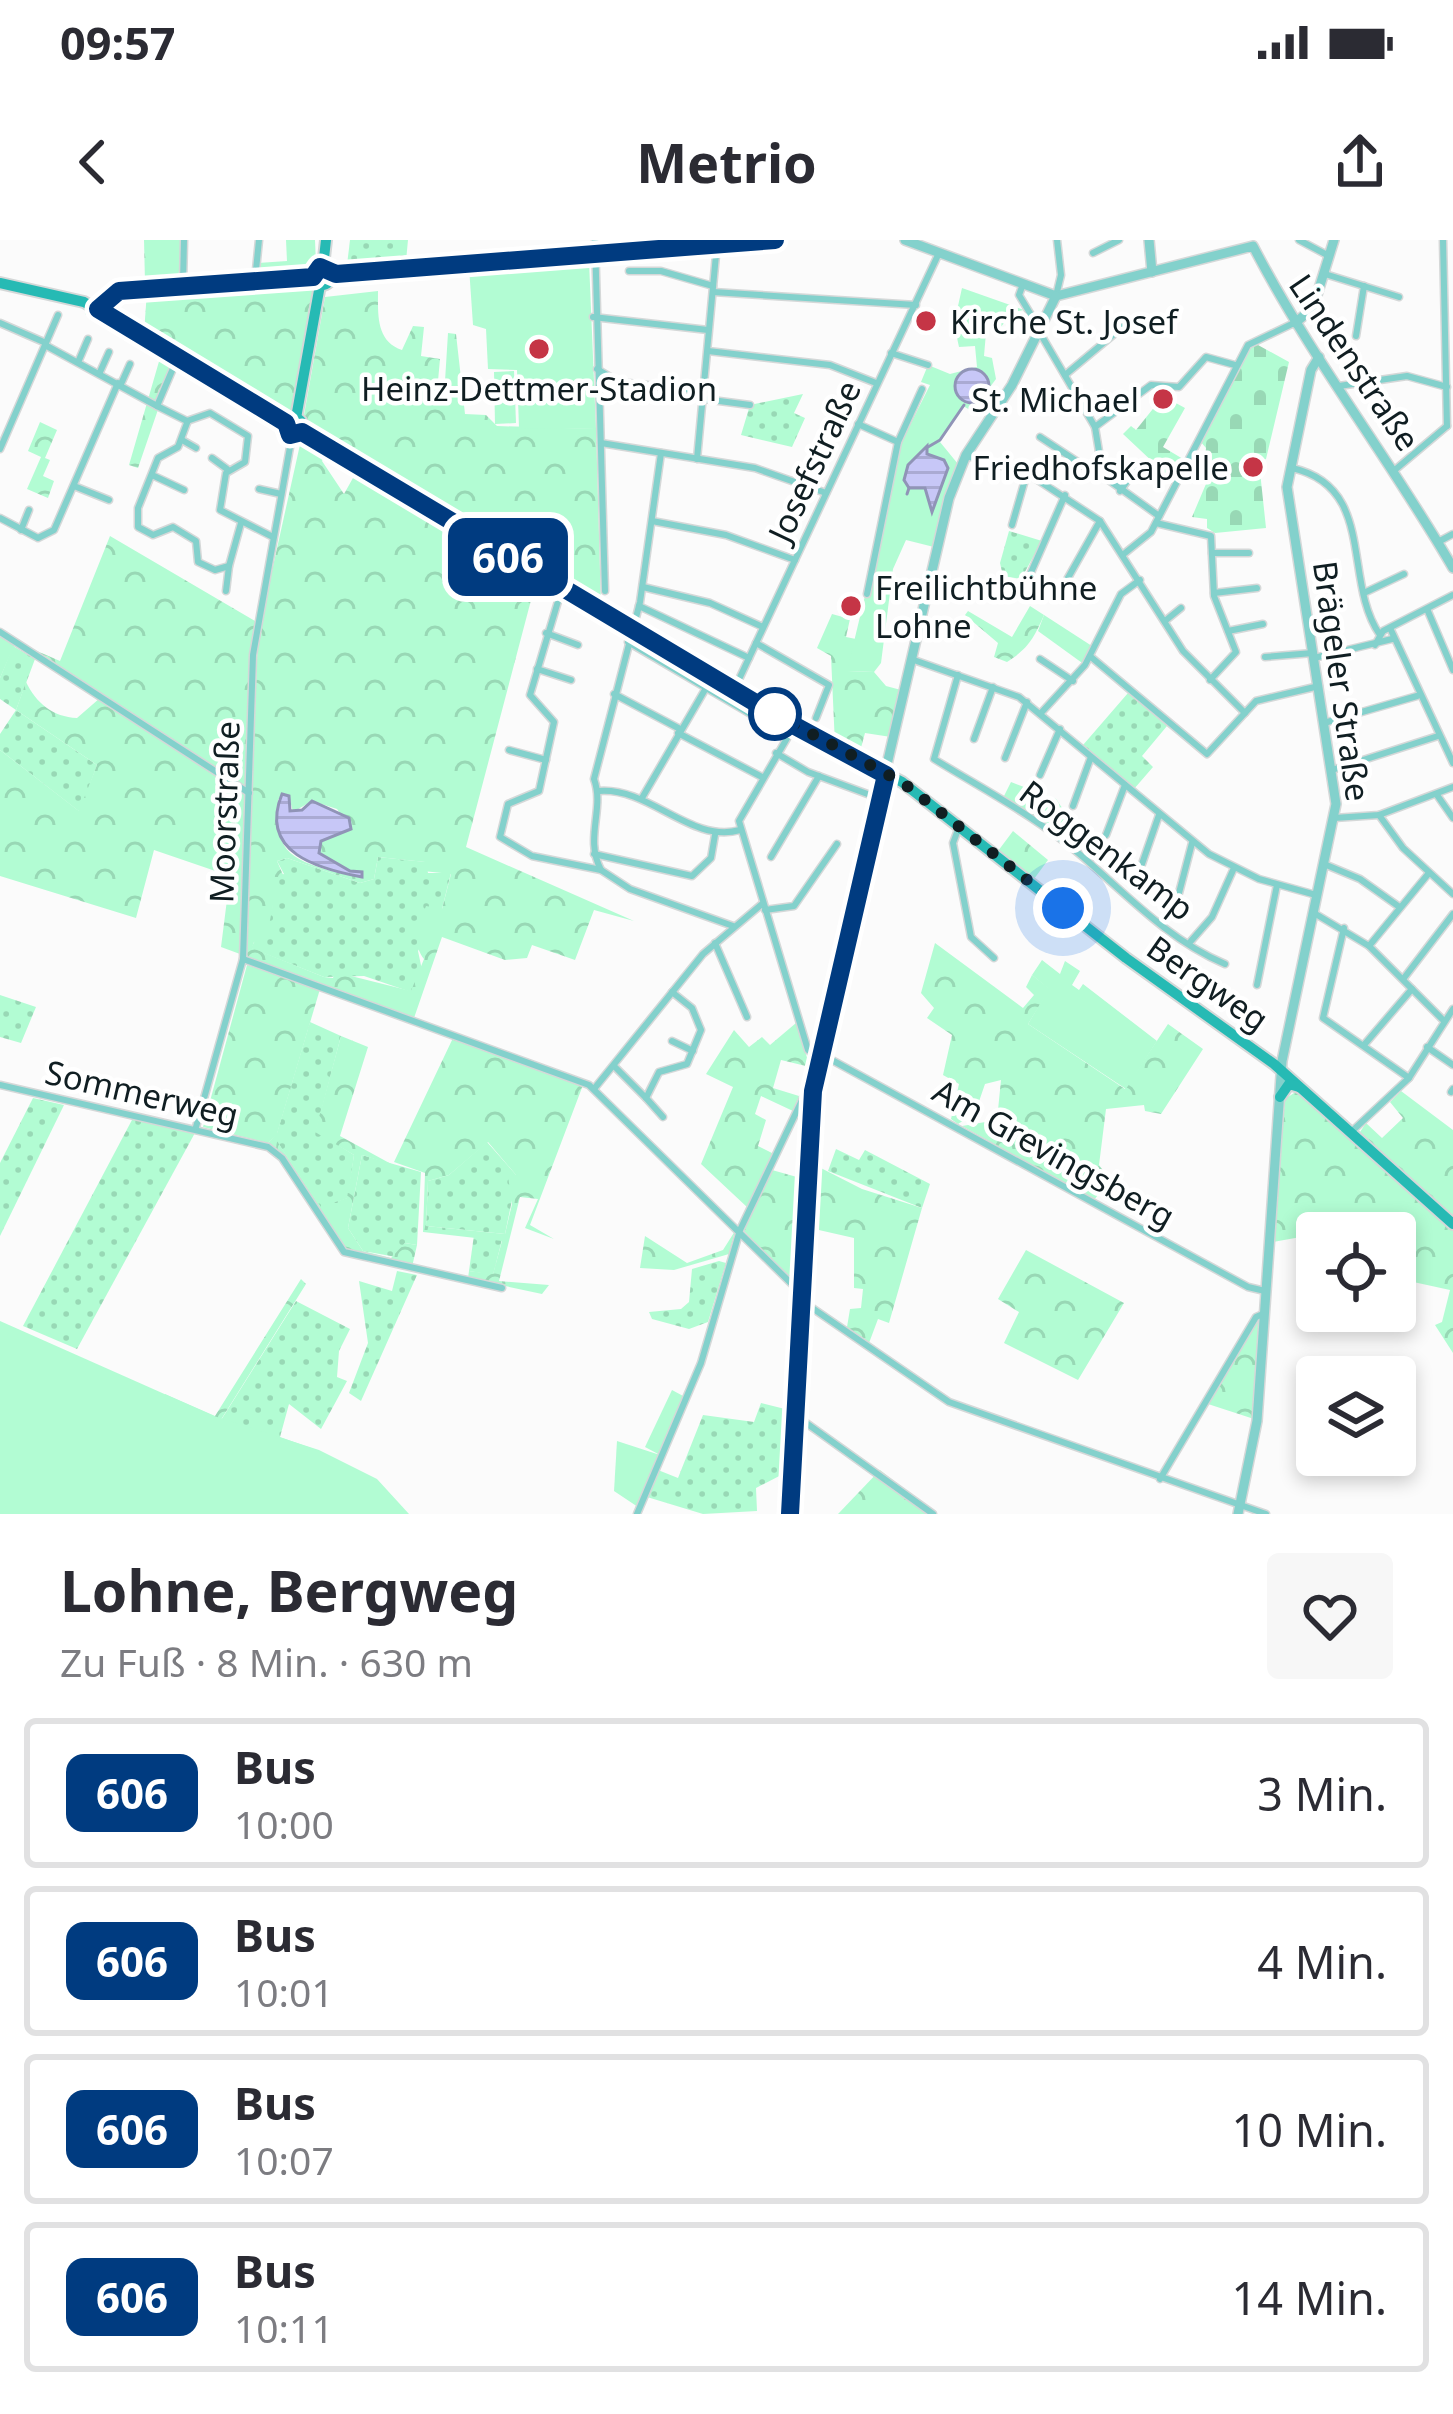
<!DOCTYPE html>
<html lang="de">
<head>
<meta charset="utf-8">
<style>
  :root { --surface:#fff; --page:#f7f7f7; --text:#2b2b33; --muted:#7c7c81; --line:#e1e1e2 }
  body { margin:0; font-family:"Noto Sans",sans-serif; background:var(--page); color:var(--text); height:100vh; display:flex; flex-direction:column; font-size:45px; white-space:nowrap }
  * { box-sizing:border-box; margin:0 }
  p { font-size:39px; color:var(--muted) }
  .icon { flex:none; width:66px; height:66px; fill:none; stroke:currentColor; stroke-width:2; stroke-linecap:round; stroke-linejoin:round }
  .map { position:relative; height:1274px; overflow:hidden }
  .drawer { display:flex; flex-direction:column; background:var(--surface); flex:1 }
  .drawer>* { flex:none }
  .badge { padding:0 24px; border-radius:18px; font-size:42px; line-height:78px }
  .controls { position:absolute; left:1296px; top:972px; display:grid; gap:24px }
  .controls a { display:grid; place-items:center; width:120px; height:120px; border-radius:12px; background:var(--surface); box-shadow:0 6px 18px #0003; font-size:60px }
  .you { position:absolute; width:60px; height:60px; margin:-30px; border:9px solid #fff; border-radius:50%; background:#1a73e8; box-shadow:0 0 0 18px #1a73e833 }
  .map>.badge { position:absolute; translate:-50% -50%; box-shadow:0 0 0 6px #fff }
  .round { display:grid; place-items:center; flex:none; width:126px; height:126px; border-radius:12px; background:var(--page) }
  .overview { display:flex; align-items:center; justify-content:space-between; height:204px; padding:0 60px }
  h1 { font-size:57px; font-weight:700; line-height:90px }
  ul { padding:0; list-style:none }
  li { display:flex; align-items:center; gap:36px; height:150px; margin:0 24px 18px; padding:0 36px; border:6px solid var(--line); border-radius:12px }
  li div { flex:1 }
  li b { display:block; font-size:45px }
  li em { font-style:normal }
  li .badge { min-width:132px; font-weight:700; text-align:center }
  .status { display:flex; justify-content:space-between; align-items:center; height:84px; padding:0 60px; background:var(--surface); direction:ltr }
  .status svg { height:33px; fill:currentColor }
  header { display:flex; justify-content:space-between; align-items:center; height:156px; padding:0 60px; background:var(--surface); font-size:54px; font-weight:700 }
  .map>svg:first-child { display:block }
</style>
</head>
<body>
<div class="status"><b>09:57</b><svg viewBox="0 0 49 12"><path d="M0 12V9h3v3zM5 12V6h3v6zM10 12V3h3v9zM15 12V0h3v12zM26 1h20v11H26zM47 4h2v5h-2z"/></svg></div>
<header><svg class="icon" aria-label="back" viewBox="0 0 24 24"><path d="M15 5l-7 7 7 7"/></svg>Metrio<svg class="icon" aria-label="share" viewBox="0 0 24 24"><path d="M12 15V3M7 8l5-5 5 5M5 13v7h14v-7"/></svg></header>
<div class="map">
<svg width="1453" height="1274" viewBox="0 0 1453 1274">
  <defs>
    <pattern id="grass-dots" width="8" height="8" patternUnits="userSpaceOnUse" patternTransform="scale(3)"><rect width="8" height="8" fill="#b2fcd3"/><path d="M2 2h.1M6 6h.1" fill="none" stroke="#98d8b5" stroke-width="1.8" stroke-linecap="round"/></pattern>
    <pattern id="forest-crowns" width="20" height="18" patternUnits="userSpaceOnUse" patternTransform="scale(3)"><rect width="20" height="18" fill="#b2fcd3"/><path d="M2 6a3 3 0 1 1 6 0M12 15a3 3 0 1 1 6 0" fill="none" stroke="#98d8b5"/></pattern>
    <pattern id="cemetery-stones" width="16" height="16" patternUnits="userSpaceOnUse" patternTransform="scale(3)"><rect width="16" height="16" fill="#b2fcd3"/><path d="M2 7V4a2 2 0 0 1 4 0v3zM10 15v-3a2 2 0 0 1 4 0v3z" fill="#98d8b5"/></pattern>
    <pattern id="water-rules" width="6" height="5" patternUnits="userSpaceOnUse" patternTransform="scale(3)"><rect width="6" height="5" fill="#c7c7f7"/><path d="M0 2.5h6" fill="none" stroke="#aaaad3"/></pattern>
  </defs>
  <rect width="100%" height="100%" fill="#fbfbfb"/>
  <!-- grass -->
  <g fill="url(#grass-dots)">
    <polygon points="350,0 408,0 406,21 347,25"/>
    <polygon points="803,154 794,173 805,178 792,207 741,195 750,165"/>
    <polygon points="1009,291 1042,301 1021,339 1003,336 1000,323"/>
    <polygon points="13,406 35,419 16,470 97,525 80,572 0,510 0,494 16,470 0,459 0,438"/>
    <polygon points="1128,453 1167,486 1142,516 1153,527 1134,549 1083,505"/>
    <polygon points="378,617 426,622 428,633 451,633 442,669 418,711 422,730 411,752 364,736 324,737 251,708 272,669 273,637 284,634 277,621 287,618 360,643 374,639"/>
    <polygon points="0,755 36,767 21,803 0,797"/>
    <polygon points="310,782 341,796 316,891 354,915 348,958 321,968 278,903 276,909 268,903 277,893"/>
    <polygon points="33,858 64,865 0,996 0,923"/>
    <polygon points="133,878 196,891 77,1109 23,1086"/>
    <polygon points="487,902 517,936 505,994 426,986 428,941 449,935"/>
    <polygon points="836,909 859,920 865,910 930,944 922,968 828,931"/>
    <polygon points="362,915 421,932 417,1005 405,1003 396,1017 363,1011 348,988"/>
    <polygon points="474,995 502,1000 493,1035 469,1031"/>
    <polygon points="719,1021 726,1023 708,1082 689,1089 652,1079 649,1072 681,1069 689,1062 692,1029"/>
    <polygon points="397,1031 417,1035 361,1161 349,1153 368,1103 359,1041 392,1051"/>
    <polygon points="296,1061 350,1089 339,1111 337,1137 347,1141 321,1189 289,1164 280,1197 311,1208 162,1274"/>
    <polygon points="761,1163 789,1170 787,1232 756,1248 757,1271 703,1274 647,1257 658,1230 678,1238 703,1175 754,1182"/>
  </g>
  <!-- forest -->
  <g fill="url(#forest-crowns)" fill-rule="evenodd">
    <polygon points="144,0 182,0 178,41 145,42"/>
    <polygon points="299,41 313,48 291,174 144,93 147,51"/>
    <path d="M378 51C378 75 376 101 402 110L413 86 424 87 421 116 440 119 438 141H445L448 93 456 94 465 174 486 175 497 186 596 189 601 366 541 329 543 319 479 282 468 286 309 186 304 175 325 57Z"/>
    <polygon points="87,69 175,120 138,228 129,225 160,118 85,74"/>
    <polygon points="40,182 57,190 45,218 50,220 43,236 54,241 48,258 27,249 41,217 28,211"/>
    <path d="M301 200 326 211 322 221 344 254 358 229 465 293 462 305 535 345 466 607 634 681 594 670 575 720 532 705 527 718 505 720 442 697 414 778 248 718 246 711 258 394ZM278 559 290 560 293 572 312 561 337 569 351 589 321 601 319 613 362 637C340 633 290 625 282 601 277 589 280 572 278 559ZM378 617 425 622 423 631 451 634 442 669 426 666C419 683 411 703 424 719L411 751 335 732 333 738 324 737 252 708 254 702 266 701 277 644 273 637H284L277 621 287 618 360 643 374 639Z"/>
    <path d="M110 296 255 381 240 714 221 707 230 636 154 610 136 678 0 636V510L79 571 97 525 16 470 26 442C36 463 53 477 77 478L100 458 14 406 0 438V395L60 421Z"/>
    <path d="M1030 366 1044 375C1034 398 1029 408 1007 422L994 417 998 403 965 375 968 371 1012 397Z"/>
    <polygon points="832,374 850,379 846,397 856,399 848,431 874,432 886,446 901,450 891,497 865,493 859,515 835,505 831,416 817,408"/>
    <polygon points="1013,591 1048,620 1034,639 998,611"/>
    <polygon points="935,703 1023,768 1034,755 1026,747 1032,735 1050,749 1028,784 1125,849 1168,784 1203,809 1161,874 1145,871 1144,865 1106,869 1099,925 1110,940 1094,960 962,886 997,880 1001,840 985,844 975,873 958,884 951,879 959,844 943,835 952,795 927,778 934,768 921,753"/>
    <polygon points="247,725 320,749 277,894 268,903 203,887"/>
    <polygon points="796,783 810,827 781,820 773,848 799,856 793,871 761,856 755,874 766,880 758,906 774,914 748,968 701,924 733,847 706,834 734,790 749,807 762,797 770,805"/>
    <polygon points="341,796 368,807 340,896 393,925 362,915 348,988 363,1011 391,1018 405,1003 417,1005 412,1027 348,1011 276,909 277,901 321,967 347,958 354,915 315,892"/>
    <path d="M453 798 583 845 530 985 554 999 525 988 538 959 520 957 499 1041 549 1045 542 1054 468 1038 469 1031 493 1034 502 1001 423 992 425 933 394 922ZM488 902 516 935 508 936 512 964 505 994 426 986 428 941 449 935Z"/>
    <polygon points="1297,851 1453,988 1453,1113 1435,1085 1442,1082 1450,1050 1395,1038 1395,993 1381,993 1384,982 1273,1002 1285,859"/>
    <polygon points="1401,851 1453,890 1453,976 1360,892 1366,883 1382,898 1403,878 1390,862"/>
    <polygon points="813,924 862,949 922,968 889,1083 878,1079 869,1103 847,1087 850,1069 861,1068 863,1049 854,1048 854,998 810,988"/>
    <polygon points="772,930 804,939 798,1048 744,991"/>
    <polygon points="735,991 729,1014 674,1030 640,1028 645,996 687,1023 723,1010"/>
    <polygon points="1026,1010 1124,1063 1078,1140 1004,1103 1019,1072 998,1059"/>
    <polygon points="301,1039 306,1044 162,1274 165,1154 215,1176"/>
    <polygon points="1256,1083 1260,1083 1254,1179 1208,1164"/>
    <polygon points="672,1150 685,1157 660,1215 645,1207"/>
    <polygon points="880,1230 936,1274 838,1274"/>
  </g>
  <!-- cemetery -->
  <g fill="url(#cemetery-stones)">
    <polygon points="1258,105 1289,122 1266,219 1259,222 1266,288 1215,293 1207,288 1207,279 1192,277 1214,225 1204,220 1206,208 1200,201 1250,107"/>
    <polygon points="1174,162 1185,168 1163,207 1183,219 1172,240 1123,194 1131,186 1136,190 1156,165 1167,172"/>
  </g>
  <!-- green -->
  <g fill="#b2fcd3">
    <polygon points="286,0 315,0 316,24 310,30 257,34 258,23 287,21"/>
    <polygon points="589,21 596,189 519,188 517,130 488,129 486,89 473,85 469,27"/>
    <polygon points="962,48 1024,70 1013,72 1000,88 987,81 984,116 992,118 996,139 972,171 963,166 940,202 958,224 934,307 906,300 893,329 881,423 874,432 847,431 902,201 930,145 921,142 928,125 950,134 977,127 975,106 959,107 954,84"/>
    <polygon points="514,131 516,183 495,184 494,132"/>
    <polygon points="1044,375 1095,408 1085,425 1038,391"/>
    <polygon points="1011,542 1056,559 1077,590 1066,604 1003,558"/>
    <polygon points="1042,720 1060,734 1065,721 1080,731 1072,745 1079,750 1083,744 1157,801 1126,849 1028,784 1049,749 1032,735"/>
    <polygon points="0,1081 214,1176 319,1210 377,1239 409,1274 0,1274"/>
    <polygon points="617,1201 660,1215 638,1267 614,1251"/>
  </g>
  <!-- water -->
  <g fill="url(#water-rules)" stroke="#9094b7" stroke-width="3">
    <circle cx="972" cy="146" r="17"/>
    <polygon points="927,206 927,214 944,220 948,228 932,272 925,248 909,248 904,240 908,225"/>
    <path d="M282 554 289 556 290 571 302 570 312 561 349 578 351 589 321 601 319 613 350 631 362 632V637C319 629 258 613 282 554Z"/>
  </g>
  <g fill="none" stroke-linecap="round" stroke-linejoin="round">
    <!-- stream -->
    <g stroke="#9094b7" stroke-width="3">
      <polyline points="928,207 940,200 964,165"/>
      <polyline points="907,254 909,248"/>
    </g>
    <!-- minor casing -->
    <g stroke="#d5d8d8" stroke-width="9">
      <g id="minor">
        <polyline points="595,0 605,351"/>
        <polyline points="1299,0 1329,16"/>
        <polyline points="1443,0 1447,186"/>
        <polyline points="1093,13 1119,0"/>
        <polyline points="629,31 661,31 713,46"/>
        <polyline points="1325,34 1399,57"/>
        <polyline points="255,40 259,0"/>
        <polyline points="183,44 184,0"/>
        <polyline points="1023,44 1019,55 1039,88"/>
        <polyline points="713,52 916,65"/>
        <polyline points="1056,56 1061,35 1057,0"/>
        <polyline points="593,77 708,90"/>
        <polyline points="0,83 46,103"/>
        <polyline points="1040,93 1095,187 1103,236 1159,276"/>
        <polyline points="1356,96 1364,46"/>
        <polyline points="45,105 157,166"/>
        <polyline points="708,111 830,125 876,143"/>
        <polyline points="891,113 928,125"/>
        <polyline points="177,119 157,166 187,181 210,173 248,196 245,222 226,233 220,270 273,297"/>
        <polyline points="79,120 88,99"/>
        <polyline points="597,129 619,142 704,151"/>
        <polyline points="100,132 109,112"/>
        <polyline points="1065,135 1125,85"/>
        <polyline points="121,144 130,124"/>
        <polyline points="1339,146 1407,136 1447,147"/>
        <polyline points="704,159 750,165"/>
        <polyline points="187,183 178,207 158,218 138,268 138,287 153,295 173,287 196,301 198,322 215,330 229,326 241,283"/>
        <polyline points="858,184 898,202"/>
        <polyline points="1095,187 1151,145 1179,147 1206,117 1235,125"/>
        <polyline points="1040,197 1087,228 1101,227"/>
        <polyline points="182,200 196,208"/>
        <polyline points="601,203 755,228 826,253"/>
        <polyline points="0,209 58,75"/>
        <polyline points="967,216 1027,233 1100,281 1183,411 1245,473"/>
        <polyline points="212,218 227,229"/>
        <polyline points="697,219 717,4"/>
        <path d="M1292 228C1377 247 1342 341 1380 395"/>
        <polyline points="1396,229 1447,186"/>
        <polyline points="152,235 184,250"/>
        <polyline points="74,246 109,260"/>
        <polyline points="259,249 281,254"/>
        <polyline points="1120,251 1136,229"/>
        <polyline points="0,278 38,298 54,290 118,143"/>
        <polyline points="652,281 726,295 795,320"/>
        <polyline points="1156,283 1211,296 1214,356 1236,412 1210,440"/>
        <polyline points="1012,285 1027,233"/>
        <polyline points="21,290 29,270"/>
        <polyline points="1438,302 1453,294"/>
        <polyline points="1125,313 1151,292 1248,105 1294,83"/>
        <polyline points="1212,313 1249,313"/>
        <polyline points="1029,337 1065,255"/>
        <polyline points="643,347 710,363 763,387"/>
        <polyline points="562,348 530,455 554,482 539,551 508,564 500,597 532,616 601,630 630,649 733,686"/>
        <polyline points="226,351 229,326"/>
        <polyline points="1060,352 1100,281"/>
        <polyline points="1366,352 1404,334"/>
        <polyline points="1214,353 1257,348"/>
        <polyline points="867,354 898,202 922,149"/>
        <polyline points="639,366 749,418"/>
        <polyline points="1427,369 1453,430"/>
        <polyline points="1165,381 1181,368"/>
        <polyline points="1390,388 1453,523"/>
        <polyline points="1228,391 1263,384"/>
        <polyline points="0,392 249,553"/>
        <polyline points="546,393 578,405"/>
        <polyline points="628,402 788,496"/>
        <polyline points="756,403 829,445 816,478"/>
        <polyline points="1375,405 1383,391 1453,355"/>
        <polyline points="1091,417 1207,514 1256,461 1319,446"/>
        <polyline points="1265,417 1313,413"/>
        <polyline points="1314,418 1392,399"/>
        <polyline points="911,419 1019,457 1209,614 1259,639 1316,655"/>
        <polyline points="1040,419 1073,441"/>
        <polyline points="537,429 571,440"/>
        <path d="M958 435 934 519C986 551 1037 577 1083 617 1129 657 1169 700 1225 724"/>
        <polyline points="734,450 939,13"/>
        <polyline points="614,454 680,489"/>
        <polyline points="1041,473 1085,425 1121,354 1140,340"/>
        <polyline points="1324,483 1417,456"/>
        <polyline points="793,488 739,581 808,810 818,818"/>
        <polyline points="678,493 762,537"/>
        <polyline points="974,499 993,447"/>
        <polyline points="509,510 546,520"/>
        <polyline points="776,513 808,532 881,559"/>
        <polyline points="1005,518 1027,462"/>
        <polyline points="1332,530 1438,496"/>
        <polyline points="1040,535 1060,489"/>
        <path d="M599 551C650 547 691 604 740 590"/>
        <polyline points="1437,555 1453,578"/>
        <polyline points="642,558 706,448"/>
        <polyline points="1073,566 1091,517"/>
        <polyline points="1379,575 1403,608 1453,654"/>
        <polyline points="1334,578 1379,575 1453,547"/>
        <polyline points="959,587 953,603 971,697 994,718"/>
        <polyline points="1106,595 1125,545"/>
        <polyline points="594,614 692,636 711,618 715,595"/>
        <polyline points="771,617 819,536"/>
        <polyline points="1142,624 1159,575"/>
        <polyline points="1324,624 1360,639 1398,666"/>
        <path d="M601 630C584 598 605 569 594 539L640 362 661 213"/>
        <polyline points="1179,653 1192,603"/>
        <polyline points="765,670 794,666 837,604"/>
        <polyline points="1314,673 1369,706 1444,781"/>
        <polyline points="1344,688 1323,778 1409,838"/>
        <polyline points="1191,701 1212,677 1234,628"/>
        <polyline points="715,703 747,777"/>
        <polyline points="1369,706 1429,633"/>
        <polyline points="243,719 589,845 802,1054"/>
        <polyline points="1404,738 1453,674"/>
        <polyline points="1257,745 1277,645"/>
        <polyline points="672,801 693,811"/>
        <polyline points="1364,805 1412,749"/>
        <polyline points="1427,807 1453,825"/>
        <polyline points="819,813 1248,1047 1265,1051"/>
        <polyline points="614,826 646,858 659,832 687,824 701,790 692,768 672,752"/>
        <polyline points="0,845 268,907 282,918 344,1012 502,1048"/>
        <polyline points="594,849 703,714 762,664"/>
        <polyline points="1451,852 1453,849"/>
        <polyline points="646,858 663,877"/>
        <polyline points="196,887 243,719 253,415 292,196"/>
        <polyline points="1350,893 1409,838 1453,769"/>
        <polyline points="802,1061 949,1162 1266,1274"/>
        <polyline points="795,1175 933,1274"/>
        <polyline points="1160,1239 1256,1077 1265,1073"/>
        <polyline points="637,1274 701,1123 740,990 803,858 813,851"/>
      </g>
    </g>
    <!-- tertiary casing -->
    <g stroke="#d5d8d8" stroke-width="12">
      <g id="tertiary">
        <path d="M905 0 1056 56 1253 6C1311 118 1390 219 1453 328"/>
        <polyline points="1149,0 1152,32"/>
        <polyline points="331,35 775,0"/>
        <polyline points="98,69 119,51 313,37"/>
        <polyline points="1295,83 1313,68 1334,0"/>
        <polyline points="790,1274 814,838 949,258 966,215 1012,145 1056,56"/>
        <polyline points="1238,1274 1257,1181 1282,821 1336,564 1287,247 1311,130 1319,117"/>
      </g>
    </g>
    <!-- secondary casing -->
    <g stroke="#d5d8d8" stroke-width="14">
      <g id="secondary">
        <circle cx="322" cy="36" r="9"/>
        <polyline points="323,27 326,0"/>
        <polyline points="0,43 84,62 286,183"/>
        <circle cx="294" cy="187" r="9"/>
        <polyline points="296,178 320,45"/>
        <polyline points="302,192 794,486 902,542 1126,718 1274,824 1453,984"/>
        <polyline points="1280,857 1289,844 1299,847"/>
      </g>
    </g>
    <!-- minor -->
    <use href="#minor" stroke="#83d1cc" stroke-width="6"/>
    <!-- tertiary -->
    <use href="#tertiary" stroke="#83d1cc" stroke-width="9"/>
    <!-- secondary -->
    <use href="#secondary" stroke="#26bab4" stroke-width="10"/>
  </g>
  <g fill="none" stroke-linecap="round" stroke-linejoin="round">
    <!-- line casing -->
    <g stroke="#fff" stroke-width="27">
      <polyline id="line" points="775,0 336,34 320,27 313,37 119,51 98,69 286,183 290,195 302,192 784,480 886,535 813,851 790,1274"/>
    </g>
    <!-- line -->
    <use href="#line" stroke="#003b80" stroke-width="18"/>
    <!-- walk -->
    <polyline stroke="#101e22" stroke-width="12" stroke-dasharray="0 21.6" points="775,474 902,542 1063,668"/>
  </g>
  <!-- markers -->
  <g fill="#c53546" stroke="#fff" stroke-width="4.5">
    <circle cx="926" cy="81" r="12"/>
    <circle cx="539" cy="109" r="12"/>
    <circle cx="1163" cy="159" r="12"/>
    <circle cx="1253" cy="227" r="12"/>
    <circle cx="851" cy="366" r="12"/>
  </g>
  <circle fill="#fff" stroke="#003b80" stroke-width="6" cx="775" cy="474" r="24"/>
  <g text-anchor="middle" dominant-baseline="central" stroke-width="9" stroke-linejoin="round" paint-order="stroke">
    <!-- poi labels -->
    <g font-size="33" fill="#101e22" stroke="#fff" text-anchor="start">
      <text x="950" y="81">Kirche St. Josef</text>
      <text x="539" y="148" text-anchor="middle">Heinz-Dettmer-Stadion</text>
      <text x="1139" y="159" text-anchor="end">St. Michael</text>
      <text x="1229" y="227" text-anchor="end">Friedhofskapelle</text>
      <text x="875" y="347">Freilichtbühne<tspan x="875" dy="38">Lohne</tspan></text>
    </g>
    <!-- street labels -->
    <g font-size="33" fill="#101e22" stroke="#fff">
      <text transform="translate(1355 122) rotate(56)">Lindenstraße</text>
      <text transform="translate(814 221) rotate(-65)">Josefstraße</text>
      <text transform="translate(1342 441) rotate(82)">Brägeler Straße</text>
      <text transform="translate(224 572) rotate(-88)">Moorstraße</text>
      <text transform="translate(1107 610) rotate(37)">Roggenkamp</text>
      <text transform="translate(1208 743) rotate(35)">Bergweg</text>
      <text transform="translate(142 853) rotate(13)">Sommerweg</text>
      <text transform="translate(1054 913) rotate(29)">Am Grevingsberg</text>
    </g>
  </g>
</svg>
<div class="controls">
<a><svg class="icon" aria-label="locate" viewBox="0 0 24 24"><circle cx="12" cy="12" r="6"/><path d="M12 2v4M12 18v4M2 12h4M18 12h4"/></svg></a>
<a><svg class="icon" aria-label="layers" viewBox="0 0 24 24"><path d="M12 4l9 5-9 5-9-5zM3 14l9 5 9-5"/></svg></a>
</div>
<div class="you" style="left:1063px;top:668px"></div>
<b class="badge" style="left:508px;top:317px;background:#003b80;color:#fff">606</b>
</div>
<section class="drawer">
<div class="overview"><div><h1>Lohne, Bergweg</h1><p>Zu Fuß · 8 Min. · 630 m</p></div><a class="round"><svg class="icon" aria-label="heart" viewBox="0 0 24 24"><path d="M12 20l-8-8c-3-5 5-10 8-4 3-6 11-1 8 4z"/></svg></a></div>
<ul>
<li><span class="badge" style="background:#003b80;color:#fff">606</span><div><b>Bus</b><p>10:00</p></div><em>3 Min.</em></li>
<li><span class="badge" style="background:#003b80;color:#fff">606</span><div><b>Bus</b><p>10:01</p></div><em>4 Min.</em></li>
<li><span class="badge" style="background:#003b80;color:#fff">606</span><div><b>Bus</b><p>10:07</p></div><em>10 Min.</em></li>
<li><span class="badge" style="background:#003b80;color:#fff">606</span><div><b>Bus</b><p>10:11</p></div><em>14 Min.</em></li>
</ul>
</section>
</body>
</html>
